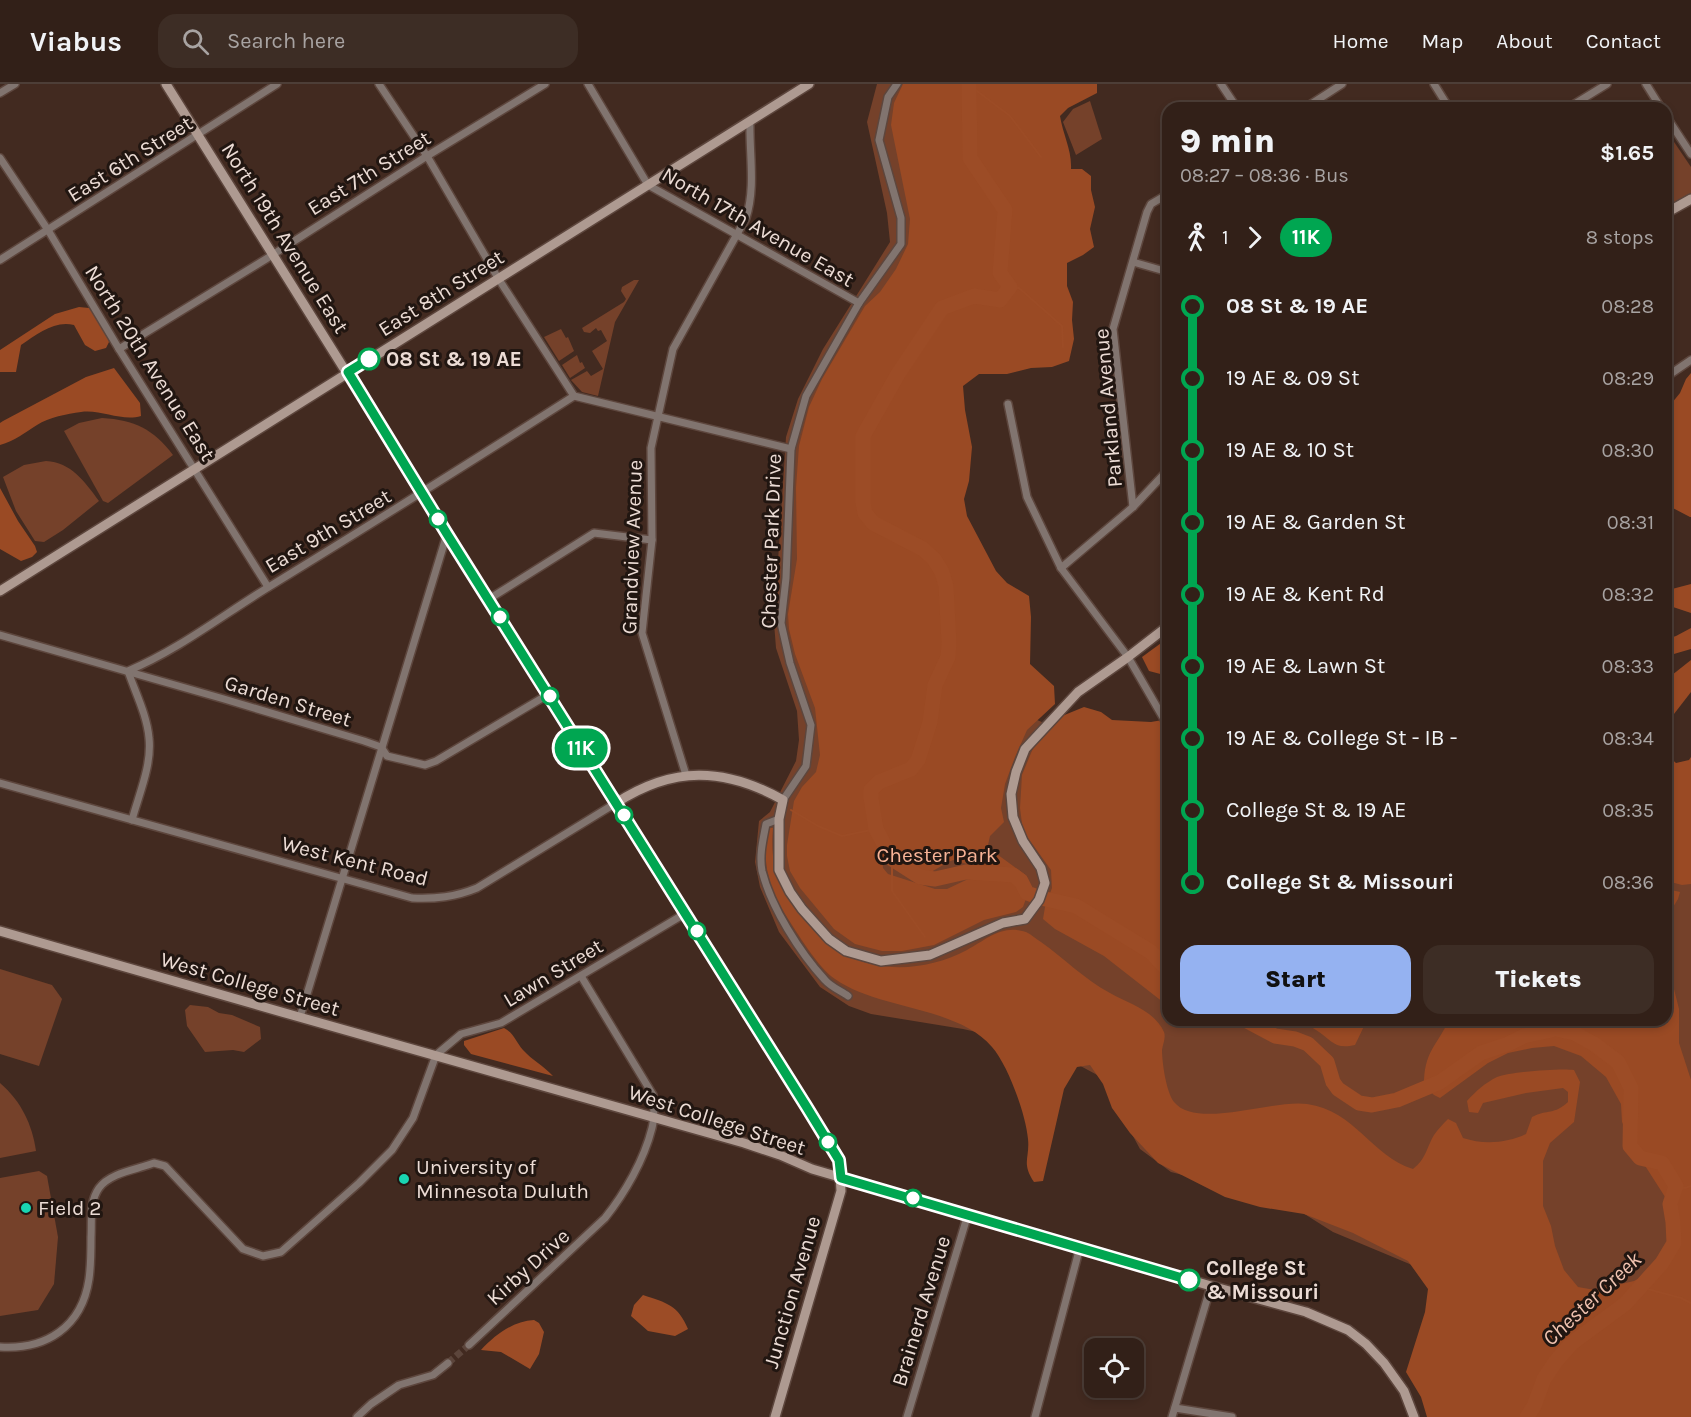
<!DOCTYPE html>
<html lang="en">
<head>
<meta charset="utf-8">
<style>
  :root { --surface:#322018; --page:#3d2d25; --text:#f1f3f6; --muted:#a8a3a2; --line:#4d3e37; --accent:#95b2f1 }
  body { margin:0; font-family:Karla,sans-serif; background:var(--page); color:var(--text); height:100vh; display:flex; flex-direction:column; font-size:22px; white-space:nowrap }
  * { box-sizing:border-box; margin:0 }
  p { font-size:20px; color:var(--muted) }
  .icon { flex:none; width:33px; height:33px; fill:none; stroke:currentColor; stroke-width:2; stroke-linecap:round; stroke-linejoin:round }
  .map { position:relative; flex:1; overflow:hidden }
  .side { position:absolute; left:1162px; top:18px; width:510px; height:924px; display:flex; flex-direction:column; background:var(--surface); border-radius:18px; box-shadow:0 3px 9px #0003,0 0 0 2px var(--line) }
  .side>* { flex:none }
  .badge { padding:0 12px; border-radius:20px; font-size:21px; line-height:39px }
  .controls { position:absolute; left:1084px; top:1254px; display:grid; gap:12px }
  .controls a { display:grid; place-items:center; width:60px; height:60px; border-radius:12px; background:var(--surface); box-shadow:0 3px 9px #0003,0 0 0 2px var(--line); font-size:30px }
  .map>.badge { position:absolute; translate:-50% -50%; box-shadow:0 0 0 3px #fff }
  .legs { display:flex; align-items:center; gap:9px; height:66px; padding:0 18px; font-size:20px }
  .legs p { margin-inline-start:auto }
  .overview { display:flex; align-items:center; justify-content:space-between; height:102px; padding:0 18px }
  h1 { font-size:33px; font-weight:800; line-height:45px }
  .action { display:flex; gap:12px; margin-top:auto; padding:12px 18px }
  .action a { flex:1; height:69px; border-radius:18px; background:var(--accent); color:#111; font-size:24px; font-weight:800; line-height:69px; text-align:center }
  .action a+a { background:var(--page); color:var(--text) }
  ul { padding:0 18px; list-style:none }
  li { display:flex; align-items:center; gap:21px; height:72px; font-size:22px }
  li i { display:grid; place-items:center; width:9px; height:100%; margin:0 8px; background:currentColor }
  li i::after { content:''; width:15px; height:15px; margin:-8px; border:4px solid; border-radius:50%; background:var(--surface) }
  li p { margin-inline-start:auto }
  li:first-child i { background:linear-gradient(#0000 50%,currentColor 0) }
  li:last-child i { background:linear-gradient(currentColor 50%,#0000 0) }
  header { display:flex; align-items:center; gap:36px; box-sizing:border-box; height:84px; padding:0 30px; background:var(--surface); border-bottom:2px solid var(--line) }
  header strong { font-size:28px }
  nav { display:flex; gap:33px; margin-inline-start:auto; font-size:21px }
  .search { width:420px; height:54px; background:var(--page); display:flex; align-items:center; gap:15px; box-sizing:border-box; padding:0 21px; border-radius:18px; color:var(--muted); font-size:22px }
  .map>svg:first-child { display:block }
</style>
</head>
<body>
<header>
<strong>Viabus</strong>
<div class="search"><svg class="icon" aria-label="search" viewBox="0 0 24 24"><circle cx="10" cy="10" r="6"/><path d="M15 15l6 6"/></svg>Search here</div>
<nav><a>Home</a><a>Map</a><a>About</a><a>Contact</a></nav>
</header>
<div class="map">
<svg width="1691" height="1333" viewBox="0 0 1691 1333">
  <rect width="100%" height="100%" fill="#422a20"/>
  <!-- green -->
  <g fill="#75412a">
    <polygon points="877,0 980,0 990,275 948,306 929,385 1019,628 1085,657 1168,682 1168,936 1666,936 1667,703 1691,711 1691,1333 1453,1216 1412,1181 1333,1148 1284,1117 1171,1088 1140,1065 1101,993 1073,978 1021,958 963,945 871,930 849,922 820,903 779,848 760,803 755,778 759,737 770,728 796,677 799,656 797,627 776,564 774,539 786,353 798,315 823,265 890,158 887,129 867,38"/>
    <polygon points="1090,17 1102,55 1076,71 1063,38 1073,25"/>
    <polygon points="1670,52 1691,83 1691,109 1667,122 1666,54"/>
    <polygon points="634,196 639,196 615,238 598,312 582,308 571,296 587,287 591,292 603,285 592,267 607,257 601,246 598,247 596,244 590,249 584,248 582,244 624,218 626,215 621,207 622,203"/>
    <polygon points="561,245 566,254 568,253 574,267 559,277 544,253"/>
    <polygon points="577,271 580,279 582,278 585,284 570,294 562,281"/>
    <path d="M102 334C135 336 153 345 173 371L108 419 103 417 64 347 79 339Z"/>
    <path d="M46 377C71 378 85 398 99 417L63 446 44 458 35 457 16 427 3 393 24 381Z"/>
    <polygon points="0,885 52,901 62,915 39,982 0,970"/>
    <polygon points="190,921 208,923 219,929 232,931 260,943 261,955 244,968 233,966 205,968 187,942 185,926"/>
    <path d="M0 999C21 1017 32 1040 36 1067L0 1074Z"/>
    <polygon points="39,1087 47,1092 58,1153 54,1200 38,1226 0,1232 0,1094"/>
  </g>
  <!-- forest -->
  <g fill="#9a4a24">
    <path d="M903 0H1097V9L1068 24 1060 32C1063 51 1072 66 1071 85H1082L1091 92V106L1095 123 1090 145 1094 163 1083 171 1067 179V202L1073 218 1072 236 1074 255 1069 277 1052 283 1031 284 1007 290H979L963 302 965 326 972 363 969 397 964 415 967 432 996 487 1007 499 1029 512 1031 533 1030 580 1054 602 1055 620 1027 646 1015 673 1005 700 1001 724 1004 738 990 752 988 761 994 768 1027 792 1028 802C1018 790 1002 780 985 785L953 776C945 779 939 784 931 788 916 795 902 775 891 767L882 772 883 784 888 790 935 805H947L966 796 983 793 984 790 1012 797 1027 812 1023 823 1016 828 984 836 934 861 902 867H882L855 860 834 845 800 804 790 787 787 772V761L794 717 802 703 816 688 820 671 815 624 795 570 789 545 788 530 797 475 796 404 799 362 809 323 822 295 865 222 880 208 896 185 908 160 910 135 891 41 894 19Z"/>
    <path d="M79 223 89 224 106 246 109 258 106 264 95 267 85 261 74 241C55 236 37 250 21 261L16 288H0V266L55 230Z"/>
    <path d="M114 284 140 319 141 332C122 338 101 325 81 328 67 330 49 333 37 341 24 349 15 357 0 361V339L3 337 86 293Z"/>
    <polygon points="1691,289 1691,433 1690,433 1667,421 1667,325 1680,309 1686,295"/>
    <polygon points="0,404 18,437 35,462 37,468 32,473 21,477 0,465"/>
    <polygon points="1666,499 1672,505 1691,500 1691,529 1667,521"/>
    <polygon points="1691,544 1691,565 1667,572 1667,555 1676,552"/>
    <polygon points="1168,554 1168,592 1149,587 1142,573"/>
    <polygon points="1691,576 1691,608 1667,639 1667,595"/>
    <polygon points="1084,623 1101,628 1112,636 1151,638 1168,635 1168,922 1104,872 1055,845 1043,835 1045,823 1052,804 1051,786 1023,747 1020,724 1022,691 1034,662 1062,632"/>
    <polygon points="1667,671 1676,679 1689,676 1691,673 1691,800 1682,801 1667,797"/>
    <path d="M769 744H773C769 783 780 797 800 828 836 887 908 897 967 866 986 856 1002 840 1026 848 1031 850 1036 855 1041 858 1064 874 1085 896 1110 909 1129 920 1154 926 1164 948 1166 954 1163 959 1162 966 1162 978 1166 1008 1174 1018 1197 1046 1273 1015 1307 1020 1356 1027 1371 1072 1413 1085 1426 1075 1426 1065 1434 1051 1438 1045 1443 1040 1448 1035L1456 1039 1463 1054C1484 1061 1507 1059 1526 1050L1532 1033C1548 1025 1554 1031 1568 1018V1008L1563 1004 1526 1009 1483 1019 1478 1029 1469 1028 1467 1017C1476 1007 1485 999 1497 993 1510 988 1560 984 1574 986L1580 998 1574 1038 1550 1059 1543 1077V1122L1551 1142 1555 1162 1564 1186 1578 1203 1595 1206 1634 1197 1657 1185 1668 1161 1669 1138 1667 1116 1635 1066 1622 1038 1621 1020 1606 993 1581 972 1554 962 1532 964 1508 969 1488 979 1440 1014 1434 1011 1424 1001C1424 968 1436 963 1449 936H1666L1667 877 1679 925V959L1691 996V1333H1427L1421 1313 1406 1288 1425 1228 1428 1205 1408 1177 1353 1149 1304 1130 1260 1123 1225 1113 1158 1079 1130 1049 1112 1024 1103 1000 1090 981 1077 983 1064 1005 1043 1097 1034 1098C1021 1079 1030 1074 1028 1055 1026 1031 1008 981 992 963 957 922 879 926 835 895 819 885 796 847 785 830 769 805 760 773 769 744Z"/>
    <polygon points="1667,805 1680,808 1678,815 1667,833"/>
    <path d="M1298 936H1367L1355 961C1334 966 1332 956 1316 946 1310 942 1304 939 1298 936Z"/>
    <path d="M504 944C514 949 516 958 523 966 532 976 544 982 553 992L471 970 464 961V957Z"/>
  </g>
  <!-- water -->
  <g fill="#9c4c26">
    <path d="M643 1211C667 1219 678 1221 688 1245L675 1252 648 1247 631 1232 634 1221Z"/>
    <path d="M534 1236 539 1239 544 1248 539 1270 530 1285 501 1268 481 1266C495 1251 513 1237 534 1236Z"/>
  </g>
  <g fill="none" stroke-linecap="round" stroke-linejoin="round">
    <!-- stream -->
    <g stroke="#9c4c26" stroke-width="2">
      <polyline points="969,1 1010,32 1041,73"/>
      <polyline points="1010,203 1019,204 1062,242 1063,263"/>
      <polyline points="791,726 818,742 842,752 876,745"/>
      <polyline points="892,775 892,807 925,853"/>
      <polyline points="1676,1102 1685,1104 1691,1102"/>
      <polyline points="1640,1203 1681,1214 1691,1219"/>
    </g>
    <!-- river -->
    <g stroke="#9c4c26" stroke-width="15">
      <polyline points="969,0 970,74 1005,126 1000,189 1010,203 1000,216 974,212 942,224 898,290 863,352 863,419 865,429 873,439 923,465 934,475 942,488 946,502 949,559 948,573 935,601 930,638 918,676 911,685 879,698 871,706 871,714 876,745 892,775 920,793 935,795 966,788 1013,791 1021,797 1027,809 1041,814 1076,822 1151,868 1168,886"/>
      <polyline points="1245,936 1275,952 1295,955 1308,960 1327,978 1333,998 1338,1005 1359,1019 1372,1021 1397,1016 1440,998 1481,969 1508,960 1524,952 1556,945 1574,949 1594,960 1618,978 1631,1004 1630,1062 1640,1074 1662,1079 1676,1102 1670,1120 1673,1138 1674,1159 1662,1179 1625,1220 1572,1259 1556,1277 1544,1295 1534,1322 1527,1333"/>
    </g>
    <!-- street-tunnel -->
    <polyline stroke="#5c453b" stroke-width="7" stroke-dasharray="7 3.5" stroke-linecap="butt" points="448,1279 469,1261"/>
    <!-- street casing -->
    <g stroke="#5d463d" stroke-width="10">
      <g id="street">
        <polyline points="379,0 427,72 498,194 574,312 791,365"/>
        <polyline points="588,0 648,101 859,219"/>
        <polyline points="1221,0 1237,24"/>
        <polyline points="1434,0 1449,24"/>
        <polyline points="1646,0 1661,24"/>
        <polyline points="0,9 15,0"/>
        <polyline points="1305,24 1342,0"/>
        <polyline points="1568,24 1607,0"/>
        <polyline points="1666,32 1691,70"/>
        <polyline points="0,74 48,146 119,265 268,503"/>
        <polyline points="0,176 277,0"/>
        <polyline points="1133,178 1168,188"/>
        <polyline points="119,265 266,175 427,72 545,0"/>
        <polyline points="1666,293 1691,276"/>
        <polyline points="1008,320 1027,413 1061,484 1128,573 1168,642"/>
        <polyline points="1133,423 1113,245 1147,128 1151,120 1168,110"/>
        <polyline points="1061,484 1133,423 1168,386"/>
        <polyline points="489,515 594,449 652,456"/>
        <polyline points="0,551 224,615 364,657 381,663 387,672 425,681 436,677 549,610"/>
        <path d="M686 691 642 549 652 456 651 364 673 265 746 134C756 103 749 69 750 37"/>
        <path d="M0 699 412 814C436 815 455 813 477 804L616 719"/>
        <polyline points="783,716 806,682 811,641 790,579 781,539 786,494 791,365 806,312 859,219 901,160 901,134 879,56 888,13 897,0"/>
        <path d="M779 735 766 740C763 756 759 771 762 787 771 823 800 869 825 896 831 903 841 907 848 912"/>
        <path d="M132 736C139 710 152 681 149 654 147 631 135 608 128 587 180 565 224 530 272 501 373 439 474 376 574 312"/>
        <polyline points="300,933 447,450"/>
        <path d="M469 1261 605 1134C625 1109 644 1076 652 1044 655 1033 654 1022 653 1011L581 892"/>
        <path d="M0 1263C46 1266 82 1243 89 1195 91 1181 91 1167 91 1153 92 1137 89 1118 99 1104 109 1090 133 1086 148 1081L154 1079 165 1082 243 1165 263 1172 281 1168 359 1099 392 1066 413 1034 436 971 461 950 501 939 686 829"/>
        <polyline points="1175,1324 1232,1333"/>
        <polyline points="357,1333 371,1320 399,1301 433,1291 448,1279"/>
        <polyline points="907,1333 968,1130"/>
        <polyline points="1035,1333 1080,1163"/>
        <polyline points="1172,1333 1211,1202"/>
      </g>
    </g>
    <!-- secondary casing -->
    <g stroke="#5d463d" stroke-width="12">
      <g id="secondary">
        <polyline points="166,0 839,1076 841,1107 775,1333"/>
        <polyline points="1666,129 1691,115"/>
        <polyline points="0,507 809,0"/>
        <path d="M616 719C673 682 724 683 783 716L779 735V786L790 808 802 825 829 855 846 867 881 877 930 871 1003 839 1025 835 1039 816 1045 799 1041 784 1023 757 1013 733 1011 710 1016 688 1025 665 1078 608 1128 573 1168 542"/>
        <polyline points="0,847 292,931 744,1059 780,1071 812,1085 1211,1202 1306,1228 1348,1246 1366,1260 1384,1279 1404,1307 1414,1333"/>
      </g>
    </g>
    <!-- street -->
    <use href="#street" stroke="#81746f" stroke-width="7"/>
    <!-- secondary -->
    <use href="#secondary" stroke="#ae9a91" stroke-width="9"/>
  </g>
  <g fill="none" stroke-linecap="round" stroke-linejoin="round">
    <!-- line-1 casing -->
    <g stroke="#fff" stroke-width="14">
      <polyline id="line-1" points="369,275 348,288 447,450 806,1022 839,1076 841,1094 1189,1196"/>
    </g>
    <!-- line-1 -->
    <use href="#line-1" stroke="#00a651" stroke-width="9"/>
  </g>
  <!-- markers -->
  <g fill="#fff" stroke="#00a651" stroke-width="3">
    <circle cx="369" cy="275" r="10"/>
    <circle cx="438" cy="435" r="8"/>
    <circle cx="500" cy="533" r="8"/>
    <circle cx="550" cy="612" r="8"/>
    <circle cx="624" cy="731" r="8"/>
    <circle cx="697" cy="847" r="8"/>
    <circle cx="828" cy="1058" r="8"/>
    <circle cx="913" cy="1114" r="8"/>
    <circle cx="1189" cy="1196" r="10"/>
  </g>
  <g fill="#19d5b2" stroke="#211611" stroke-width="2">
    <circle cx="404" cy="1095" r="6"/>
    <circle cx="26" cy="1124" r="6"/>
  </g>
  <g text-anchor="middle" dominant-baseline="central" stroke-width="6" stroke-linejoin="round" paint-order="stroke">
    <!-- street labels -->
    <g font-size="21" fill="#ecdcd5" stroke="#211611">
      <text transform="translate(130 75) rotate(-32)">East 6th Street</text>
      <text transform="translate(369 89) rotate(-32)">East 7th Street</text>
      <text transform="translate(758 143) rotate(30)">North 17th Avenue East</text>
      <text transform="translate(285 154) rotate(58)">North 19th Avenue East</text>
      <text transform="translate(441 209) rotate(-32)">East 8th Street</text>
      <text transform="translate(150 279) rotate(58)">North 20th Avenue East</text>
      <text transform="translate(1108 324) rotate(-95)">Parkland Avenue</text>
      <text transform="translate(328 447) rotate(-31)">East 9th Street</text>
      <text transform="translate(771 457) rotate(-88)">Chester Park Drive</text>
      <text transform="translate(632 463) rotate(-88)">Grandview Avenue</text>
      <text transform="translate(288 617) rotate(17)">Garden Street</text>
      <text transform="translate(355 777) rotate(14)">West Kent Road</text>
      <text transform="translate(553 889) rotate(-31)">Lawn Street</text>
      <text transform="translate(250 900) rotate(16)">West College Street</text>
      <text transform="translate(717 1036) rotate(18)">West College Street</text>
      <text transform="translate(528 1183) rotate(-42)">Kirby Drive</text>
      <text transform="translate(792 1208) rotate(-74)">Junction Avenue</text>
      <text transform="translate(921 1227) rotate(-73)">Brainerd Avenue</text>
    </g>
    <!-- stop labels -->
    <g font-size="21" font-weight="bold" fill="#ecdcd5" stroke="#211611" text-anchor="start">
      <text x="386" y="275">08 St &amp; 19 AE</text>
      <text x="1206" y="1184">College St<tspan x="1206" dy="24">&amp; Missouri</tspan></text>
    </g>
    <!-- park labels -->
    <g font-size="21" fill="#f7b396" stroke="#211611">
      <text x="937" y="771">Chester Park</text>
    </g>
    <!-- poi labels -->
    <g font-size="21" fill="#ecdcd5" stroke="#211611" text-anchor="start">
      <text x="416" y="1083">University of<tspan x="416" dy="24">Minnesota Duluth</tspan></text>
      <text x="38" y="1124">Field 2</text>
    </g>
    <!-- water labels -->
    <g font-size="22" font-style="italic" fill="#f0c2af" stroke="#211611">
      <text transform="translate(1592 1215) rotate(-43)">Chester Creek</text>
    </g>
  </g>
</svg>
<div class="controls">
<a><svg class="icon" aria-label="locate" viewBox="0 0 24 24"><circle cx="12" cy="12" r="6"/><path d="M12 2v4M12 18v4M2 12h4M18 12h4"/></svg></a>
</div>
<b class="badge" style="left:581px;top:664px;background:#00a651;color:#fff">11K</b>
<section class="side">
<div class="overview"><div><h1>9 min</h1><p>08:27 – 08:36 · Bus</p></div><b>$1.65</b></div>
<div class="legs"><svg class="icon" aria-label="walk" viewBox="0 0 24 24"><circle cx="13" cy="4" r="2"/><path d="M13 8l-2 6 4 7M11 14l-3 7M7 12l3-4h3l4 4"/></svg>1<svg class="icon" aria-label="forward" viewBox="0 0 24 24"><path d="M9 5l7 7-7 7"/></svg><b class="badge" style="background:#00a651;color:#fff">11K</b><p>8 stops</p></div>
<ul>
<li><i style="color:#00a651"></i><b>08 St &amp; 19 AE</b><p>08:28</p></li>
<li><i style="color:#00a651"></i><span>19 AE &amp; 09 St</span><p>08:29</p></li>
<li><i style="color:#00a651"></i><span>19 AE &amp; 10 St</span><p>08:30</p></li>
<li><i style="color:#00a651"></i><span>19 AE &amp; Garden St</span><p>08:31</p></li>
<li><i style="color:#00a651"></i><span>19 AE &amp; Kent Rd</span><p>08:32</p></li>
<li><i style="color:#00a651"></i><span>19 AE &amp; Lawn St</span><p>08:33</p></li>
<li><i style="color:#00a651"></i><span>19 AE &amp; College St - IB -</span><p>08:34</p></li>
<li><i style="color:#00a651"></i><span>College St &amp; 19 AE</span><p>08:35</p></li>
<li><i style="color:#00a651"></i><b>College St &amp; Missouri</b><p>08:36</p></li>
</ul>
<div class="action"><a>Start</a><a>Tickets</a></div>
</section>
</div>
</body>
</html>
